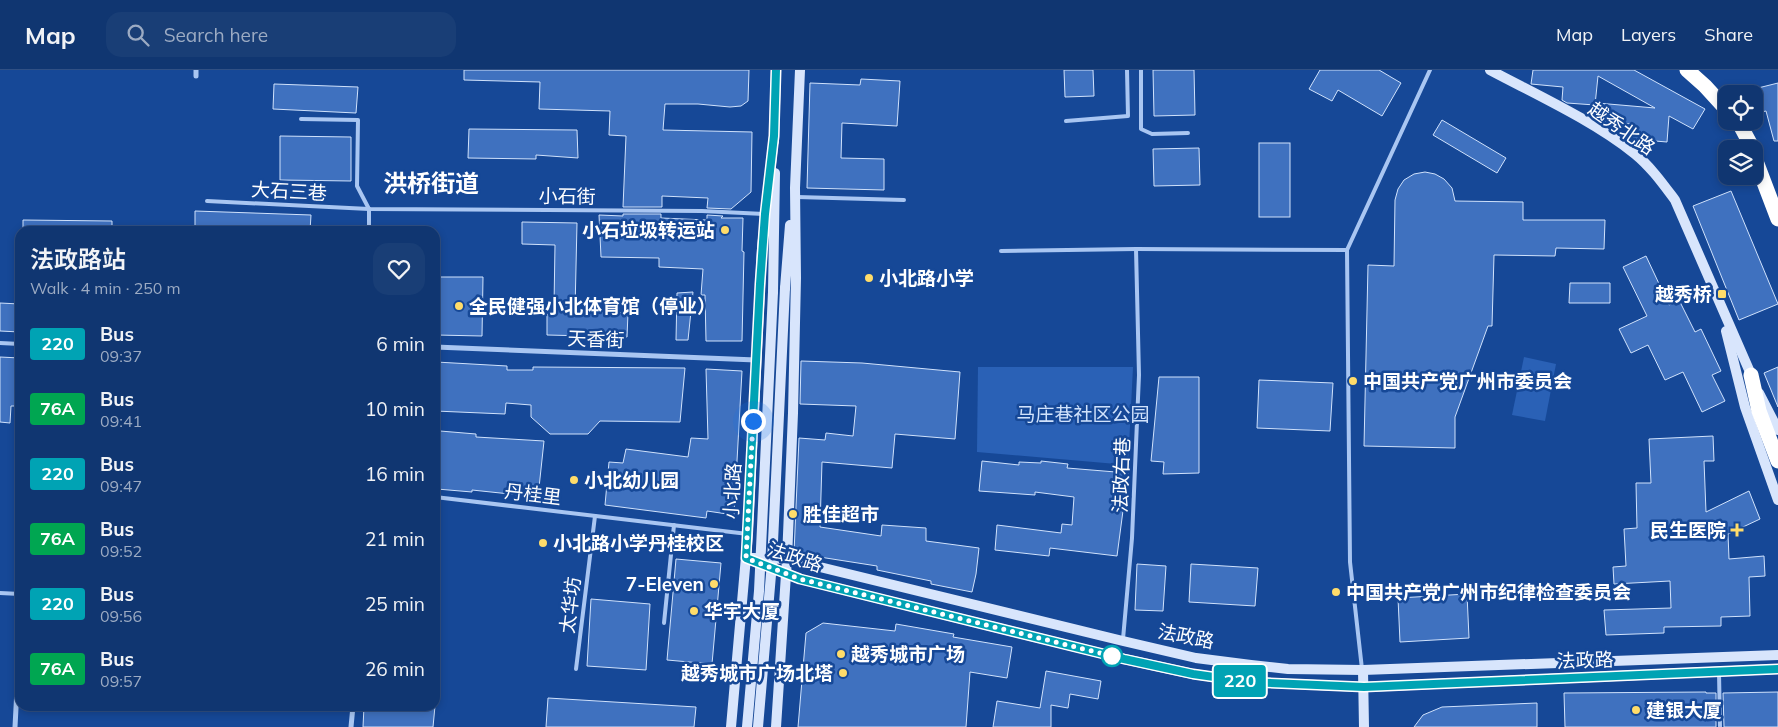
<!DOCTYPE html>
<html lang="en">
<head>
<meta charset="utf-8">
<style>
  :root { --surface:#103671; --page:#193e76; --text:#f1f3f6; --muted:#9cabc3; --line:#305084 }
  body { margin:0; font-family:Mulish,"Noto Sans SC",sans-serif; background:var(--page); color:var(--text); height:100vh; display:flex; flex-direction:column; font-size:19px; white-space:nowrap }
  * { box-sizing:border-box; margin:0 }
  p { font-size:16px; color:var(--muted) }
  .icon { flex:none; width:28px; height:28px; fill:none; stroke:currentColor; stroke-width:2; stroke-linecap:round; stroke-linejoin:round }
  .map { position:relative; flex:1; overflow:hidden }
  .panel { position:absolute; left:15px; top:156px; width:425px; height:485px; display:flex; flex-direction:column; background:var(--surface); border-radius:15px; box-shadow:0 2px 8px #0003,0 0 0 1px var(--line) }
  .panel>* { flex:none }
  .badge { padding:0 10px; border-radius:4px; font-size:18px; line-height:32px }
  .controls { position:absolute; left:1718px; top:15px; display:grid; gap:10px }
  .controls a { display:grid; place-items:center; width:45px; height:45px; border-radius:10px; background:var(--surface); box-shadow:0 2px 8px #0003,0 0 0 1px var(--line); font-size:25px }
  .you { position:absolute; width:25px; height:25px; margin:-12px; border:4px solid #fff; border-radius:50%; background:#1a73e8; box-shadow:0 0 0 8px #1a73e833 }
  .map>.badge { position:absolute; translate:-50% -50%; box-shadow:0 0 0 2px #fff }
  .round { display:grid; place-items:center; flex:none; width:52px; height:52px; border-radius:15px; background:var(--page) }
  .headline { display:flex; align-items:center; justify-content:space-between; height:85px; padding:0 15px }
  h1 { font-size:24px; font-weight:600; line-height:38px }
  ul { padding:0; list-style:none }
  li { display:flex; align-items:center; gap:15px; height:65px; padding:0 15px }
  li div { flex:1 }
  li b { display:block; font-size:19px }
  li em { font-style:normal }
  li .badge { min-width:55px; font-weight:700; text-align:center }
  header { display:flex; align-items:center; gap:30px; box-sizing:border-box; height:70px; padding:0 25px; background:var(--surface); border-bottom:1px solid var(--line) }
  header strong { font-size:24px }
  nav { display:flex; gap:28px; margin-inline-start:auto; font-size:18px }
  .search { width:350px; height:45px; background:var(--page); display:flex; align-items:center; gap:12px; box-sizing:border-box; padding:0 18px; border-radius:15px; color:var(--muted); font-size:19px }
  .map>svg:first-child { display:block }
</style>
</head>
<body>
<header>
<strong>Map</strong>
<div class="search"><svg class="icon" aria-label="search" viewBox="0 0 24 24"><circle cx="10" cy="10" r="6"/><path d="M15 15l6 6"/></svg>Search here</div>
<nav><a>Map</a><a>Layers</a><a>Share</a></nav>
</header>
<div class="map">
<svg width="1778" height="657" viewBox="0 0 1778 657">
  <rect width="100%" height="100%" fill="#164897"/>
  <!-- green -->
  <g fill="#2a61b6">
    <polygon points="1524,287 1556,294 1545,351 1512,345"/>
    <polygon points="978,297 1133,297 1128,395 977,382"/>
  </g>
  <!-- building -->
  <g fill="#3f71bf" stroke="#d0e2fc">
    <polygon points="464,0 749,0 748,31 741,36 730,37 698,34 665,34 663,60 752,62 751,122 731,139 707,138 708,128 662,126 662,137 623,137 626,66 609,65 610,41 539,39 540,12 464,10"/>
    <polygon points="1064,0 1093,0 1094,26 1065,27"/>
    <polygon points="1153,0 1194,0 1195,45 1154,46"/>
    <polygon points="1320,0 1379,0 1401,13 1382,46 1338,20 1332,31 1309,19"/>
    <polygon points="1533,0 1634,0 1705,39 1693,59 1669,46 1667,72 1631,69 1632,54 1600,52 1595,49 1597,33 1655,38 1598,6 1595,35 1567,33 1562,30 1563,17 1531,14"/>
    <polygon points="861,9 900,11 897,56 842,53 841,88 884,89 884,120 807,118 810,13 860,15"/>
    <polygon points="1778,13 1778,71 1774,71 1766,41 1757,43 1754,32 1754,24 1751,24 1750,20"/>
    <polygon points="274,14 358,17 356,43 273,39"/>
    <polygon points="1442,50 1506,88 1497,103 1433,65"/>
    <polygon points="469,59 577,60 578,88 536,85 536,89 468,88"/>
    <polygon points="280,66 351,67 351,111 280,110"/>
    <rect x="1259" y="73" width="31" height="74"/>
    <polygon points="1199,78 1200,115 1154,116 1153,79"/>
    <polygon points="1425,102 1435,104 1444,109 1452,118 1455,131 1523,132 1523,150 1605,150 1604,179 1556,178 1555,186 1494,185 1492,256 1488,256 1455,347 1455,378 1364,376 1368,195 1394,196 1395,130 1398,119 1404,110 1414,104"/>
    <polygon points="1731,121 1778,234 1739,250 1693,136"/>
    <polygon points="195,141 311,145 310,161 195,161"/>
    <polygon points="623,144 661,144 661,148 707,150 707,145 723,146 721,148 743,148 742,181 744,182 742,271 706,271 705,225 701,225 703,199 659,197 659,188 601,187 599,145 623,146"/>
    <polygon points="23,150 112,151 112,161 23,161"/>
    <polygon points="522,152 577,153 575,241 628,243 627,267 547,265 547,245 554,236 555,175 522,174"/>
    <polygon points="1646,186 1669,235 1679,230 1695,262 1701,259 1721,301 1712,305 1725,331 1702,342 1683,302 1665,310 1648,275 1631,283 1619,259 1647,246 1623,197"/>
    <polygon points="437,207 483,207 482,266 436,265"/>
    <polygon points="1570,213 1610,213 1610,233 1569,233"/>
    <polygon points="693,222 688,270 676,270 677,223"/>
    <polygon points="0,233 20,234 20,262 0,261"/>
    <polygon points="0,287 20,288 20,336 11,336 10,353 0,352"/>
    <polygon points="801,291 862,293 960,302 955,369 895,364 892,398 822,392 820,457 881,466 882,455 926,458 926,471 979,478 976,504 972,522 931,514 931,511 877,500 877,496 794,483 799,368 825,370 826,363 853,366 856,336 800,334"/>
    <polygon points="436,292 507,296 507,300 533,300 533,297 685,298 680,352 600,351 588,364 550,364 531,347 531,335 506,333 505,344 435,341"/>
    <polygon points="1778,297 1778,337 1764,303"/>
    <polygon points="706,299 742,301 734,445 707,441 706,448 605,435 609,392 623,393 626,379 688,387 691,368 708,369"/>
    <polygon points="1159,307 1199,307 1199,403 1163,404 1164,392 1151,391"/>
    <polygon points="1259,310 1333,313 1330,361 1257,358"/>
    <polygon points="440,361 476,364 476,367 544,371 538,427 472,420 472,422 437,419"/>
    <polygon points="1713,366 1714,391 1704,391 1706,442 1749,421 1760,449 1728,464 1729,489 1764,486 1765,506 1749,507 1750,546 1721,547 1721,556 1664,557 1664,563 1606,565 1604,540 1671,538 1670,511 1614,514 1613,497 1626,496 1624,459 1637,458 1636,413 1651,413 1649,369"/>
    <polygon points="982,391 1019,395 1019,392 1041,393 1041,391 1068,394 1067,398 1128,403 1117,486 1050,478 1049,486 995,480 997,455 1061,463 1062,454 1072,455 1074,427 1035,422 1035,425 979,421"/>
    <polygon points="676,489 721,493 712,594 667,590"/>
    <polygon points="1137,494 1166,496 1163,541 1135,540"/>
    <polygon points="1191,494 1258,498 1255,536 1189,532"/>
    <polygon points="1467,524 1469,568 1400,572 1398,528"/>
    <polygon points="591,529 650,534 646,600 587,596"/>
    <polygon points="823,553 895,561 896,554 954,564 953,567 1012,577 1007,608 970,602 966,657 798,657 806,563"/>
    <polygon points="1046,601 1101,611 1098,629 1070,624 1068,638 1051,635 1051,657 993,657 997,631 1040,638"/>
    <polygon points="1706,622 1706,623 1716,623 1716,657 1565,657 1564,623"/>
    <polygon points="1778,622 1778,657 1724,657 1723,623"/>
    <polygon points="548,628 696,637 694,657 546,657"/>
    <polygon points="1537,633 1537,657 1414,657 1423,645 1442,637"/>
    <polygon points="364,636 435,636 433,657 363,657"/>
  </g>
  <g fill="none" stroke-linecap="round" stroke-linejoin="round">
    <!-- lane -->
    <g stroke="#a9c6f2" stroke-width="4">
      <polyline points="1141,0 1141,59 1152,64 1188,63"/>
      <polyline points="301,49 358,50 357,116 369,139"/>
      <polyline points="1066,51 1128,46 1127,0"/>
      <polyline points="797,127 904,130"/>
      <polyline points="207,131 369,139 702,141 765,144"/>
      <polyline points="369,161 369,139"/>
      <polyline points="1001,181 1136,179 1347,180"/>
      <polyline points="0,273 20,274"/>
      <polyline points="435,427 748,464"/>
      <polyline points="0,523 20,524"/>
      <polyline points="664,553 674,455"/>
      <polyline points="1123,569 1132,468 1139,305 1136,179"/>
      <polyline points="576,599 595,446"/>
      <polyline points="1362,599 1350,492 1347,180 1430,0"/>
      <polyline points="1719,602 1720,657"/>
    </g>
    <!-- street -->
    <g stroke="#a9c6f2" stroke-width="5">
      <polyline points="196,0 196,6"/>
      <polyline points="435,277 756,290"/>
      <polyline points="15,657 20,562"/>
      <polyline points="351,657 353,636"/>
    </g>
    <!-- secondary -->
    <g stroke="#d8e5fc" stroke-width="10">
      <path d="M1490 0C1537 25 1594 51 1635 84 1651 97 1663 114 1675 130L1753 309"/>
      <polyline points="774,71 776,0"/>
      <polyline points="785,218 790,155"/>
      <polyline points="773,222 775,103"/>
      <polyline points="1726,261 1745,337 1778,430"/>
      <polyline points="1759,323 1778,360"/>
      <polyline points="746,488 800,509 1124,589 1193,604 1249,612 1364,617 1778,599"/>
      <polyline points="752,488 787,489 1123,571 1196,588 1251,595 1288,599 1363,600 1778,585"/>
      <polyline points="1363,600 1364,657"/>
      <polyline points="731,657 748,464 762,178 774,66"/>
      <polyline points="776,657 787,489 793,343 796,208 795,118 800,0"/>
    </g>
    <!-- highway -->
    <g stroke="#fff" stroke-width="15">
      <polyline points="1687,0 1705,16 1726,39"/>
      <polyline points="1738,51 1753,79"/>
      <polyline points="1754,86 1778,149"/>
      <polyline points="1751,305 1759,341 1778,391"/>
    </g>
    <!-- secondary-bridge -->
    <g stroke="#d8e5fc" stroke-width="10">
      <polyline points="747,657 759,521 773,222"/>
      <polyline points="758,657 772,493 785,218"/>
    </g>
  </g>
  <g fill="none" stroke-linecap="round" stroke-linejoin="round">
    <!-- line casing -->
    <g stroke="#fff" stroke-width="11">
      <polyline id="line" points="776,0 774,66 765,144 760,214 746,488 800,509 1124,589 1193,604 1249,612 1364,617 1778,599"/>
    </g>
    <!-- line -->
    <use href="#line" stroke="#00a3b4" stroke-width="8"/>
    <!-- walk -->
    <polyline stroke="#fff" stroke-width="5" stroke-dasharray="0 9" points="753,351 746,488 800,509 1112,586"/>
  </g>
  <!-- markers -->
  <g fill="#ffdc6a" stroke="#164897" stroke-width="2">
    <circle cx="725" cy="160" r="5"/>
    <circle cx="869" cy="208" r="5"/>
    <rect x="1717" y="219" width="10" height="10" rx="2.5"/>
    <circle cx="459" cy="236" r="5"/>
    <circle cx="1353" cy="311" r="5"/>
    <circle cx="574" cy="410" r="5"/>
    <circle cx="793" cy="444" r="5"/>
    <path d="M1734.5 452.5h5v5h5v5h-5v5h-5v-5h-5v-5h5z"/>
    <circle cx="543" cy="473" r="5"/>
    <circle cx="714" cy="514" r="5"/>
    <circle cx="1336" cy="522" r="5"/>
    <circle cx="694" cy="541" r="5"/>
    <circle cx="841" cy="584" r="5"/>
    <circle cx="843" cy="603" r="5"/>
    <circle cx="1636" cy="640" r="5"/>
  </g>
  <circle fill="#fff" stroke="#00a3b4" stroke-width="2.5" cx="1112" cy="586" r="10"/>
  <g text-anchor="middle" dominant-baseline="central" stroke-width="5" stroke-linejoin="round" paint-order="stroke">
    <!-- street labels -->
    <g font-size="19" fill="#fff" stroke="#164897">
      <text transform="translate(1622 58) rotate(35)">越秀北路</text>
      <text transform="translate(289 121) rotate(3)">大石三巷</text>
      <text transform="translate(567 126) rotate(1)">小石街</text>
      <text transform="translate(596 269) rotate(2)">天香街</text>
      <text transform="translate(1121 405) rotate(-88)">法政右巷</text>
      <text transform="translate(732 421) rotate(-87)">小北路</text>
      <text transform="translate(533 424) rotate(7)">丹桂里</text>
      <text transform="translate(795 487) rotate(18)">法政路</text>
      <text transform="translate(570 535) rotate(-83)">太华坊</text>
      <text transform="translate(1186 566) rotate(11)">法政路</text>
      <text transform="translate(1585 590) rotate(-2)">法政路</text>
    </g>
    <!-- poi labels -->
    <g font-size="19" font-weight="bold" fill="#fff" stroke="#164897" text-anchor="start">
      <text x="715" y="160" text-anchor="end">小石垃圾转运站</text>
      <text x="879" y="208">小北路小学</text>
      <text x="1712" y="224" text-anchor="end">越秀桥</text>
      <text x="469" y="236">全民健强小北体育馆（停业）</text>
      <text x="1363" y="311">中国共产党广州市委员会</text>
      <text x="584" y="410">小北幼儿园</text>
      <text x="803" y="444">胜佳超市</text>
      <text x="1726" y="460" text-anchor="end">民生医院</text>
      <text x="553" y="473">小北路小学丹桂校区</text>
      <text x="704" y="514" text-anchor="end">7-Eleven</text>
      <text x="1346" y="522">中国共产党广州市纪律检查委员会</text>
      <text x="704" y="541">华宇大厦</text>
      <text x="851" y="584">越秀城市广场</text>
      <text x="833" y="603" text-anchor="end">越秀城市广场北塔</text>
      <text x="1646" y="640">建银大厦</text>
    </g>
    <!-- park labels -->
    <g font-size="19" fill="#d0e2fc" stroke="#164897">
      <text x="1083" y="344">马庄巷社区公园</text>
    </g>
    <!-- district labels -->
    <g font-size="24" font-weight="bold" fill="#fff" stroke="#164897">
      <text x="431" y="113">洪桥街道</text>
    </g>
  </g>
</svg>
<div class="controls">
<a><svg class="icon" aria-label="locate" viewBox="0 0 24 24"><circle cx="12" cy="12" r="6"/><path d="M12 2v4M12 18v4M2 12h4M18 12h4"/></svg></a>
<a><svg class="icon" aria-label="layers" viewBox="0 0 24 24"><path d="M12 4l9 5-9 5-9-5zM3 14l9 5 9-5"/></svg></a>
</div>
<div class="you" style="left:753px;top:351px"></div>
<b class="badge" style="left:1240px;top:611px;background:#00a3b4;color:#fff">220</b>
<section class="panel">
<div class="headline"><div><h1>法政路站</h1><p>Walk · 4 min · 250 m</p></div><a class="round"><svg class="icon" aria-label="heart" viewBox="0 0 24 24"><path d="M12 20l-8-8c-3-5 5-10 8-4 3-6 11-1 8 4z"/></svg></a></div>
<ul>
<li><span class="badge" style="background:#00a3b4;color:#fff">220</span><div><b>Bus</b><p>09:37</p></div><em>6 min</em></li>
<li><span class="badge" style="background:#00a651;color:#fff">76A</span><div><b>Bus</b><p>09:41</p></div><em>10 min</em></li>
<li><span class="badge" style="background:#00a3b4;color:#fff">220</span><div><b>Bus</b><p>09:47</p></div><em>16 min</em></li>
<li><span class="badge" style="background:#00a651;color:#fff">76A</span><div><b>Bus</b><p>09:52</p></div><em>21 min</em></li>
<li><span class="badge" style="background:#00a3b4;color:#fff">220</span><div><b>Bus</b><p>09:56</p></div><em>25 min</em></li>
<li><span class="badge" style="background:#00a651;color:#fff">76A</span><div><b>Bus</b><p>09:57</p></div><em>26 min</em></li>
</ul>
</section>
</div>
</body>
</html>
